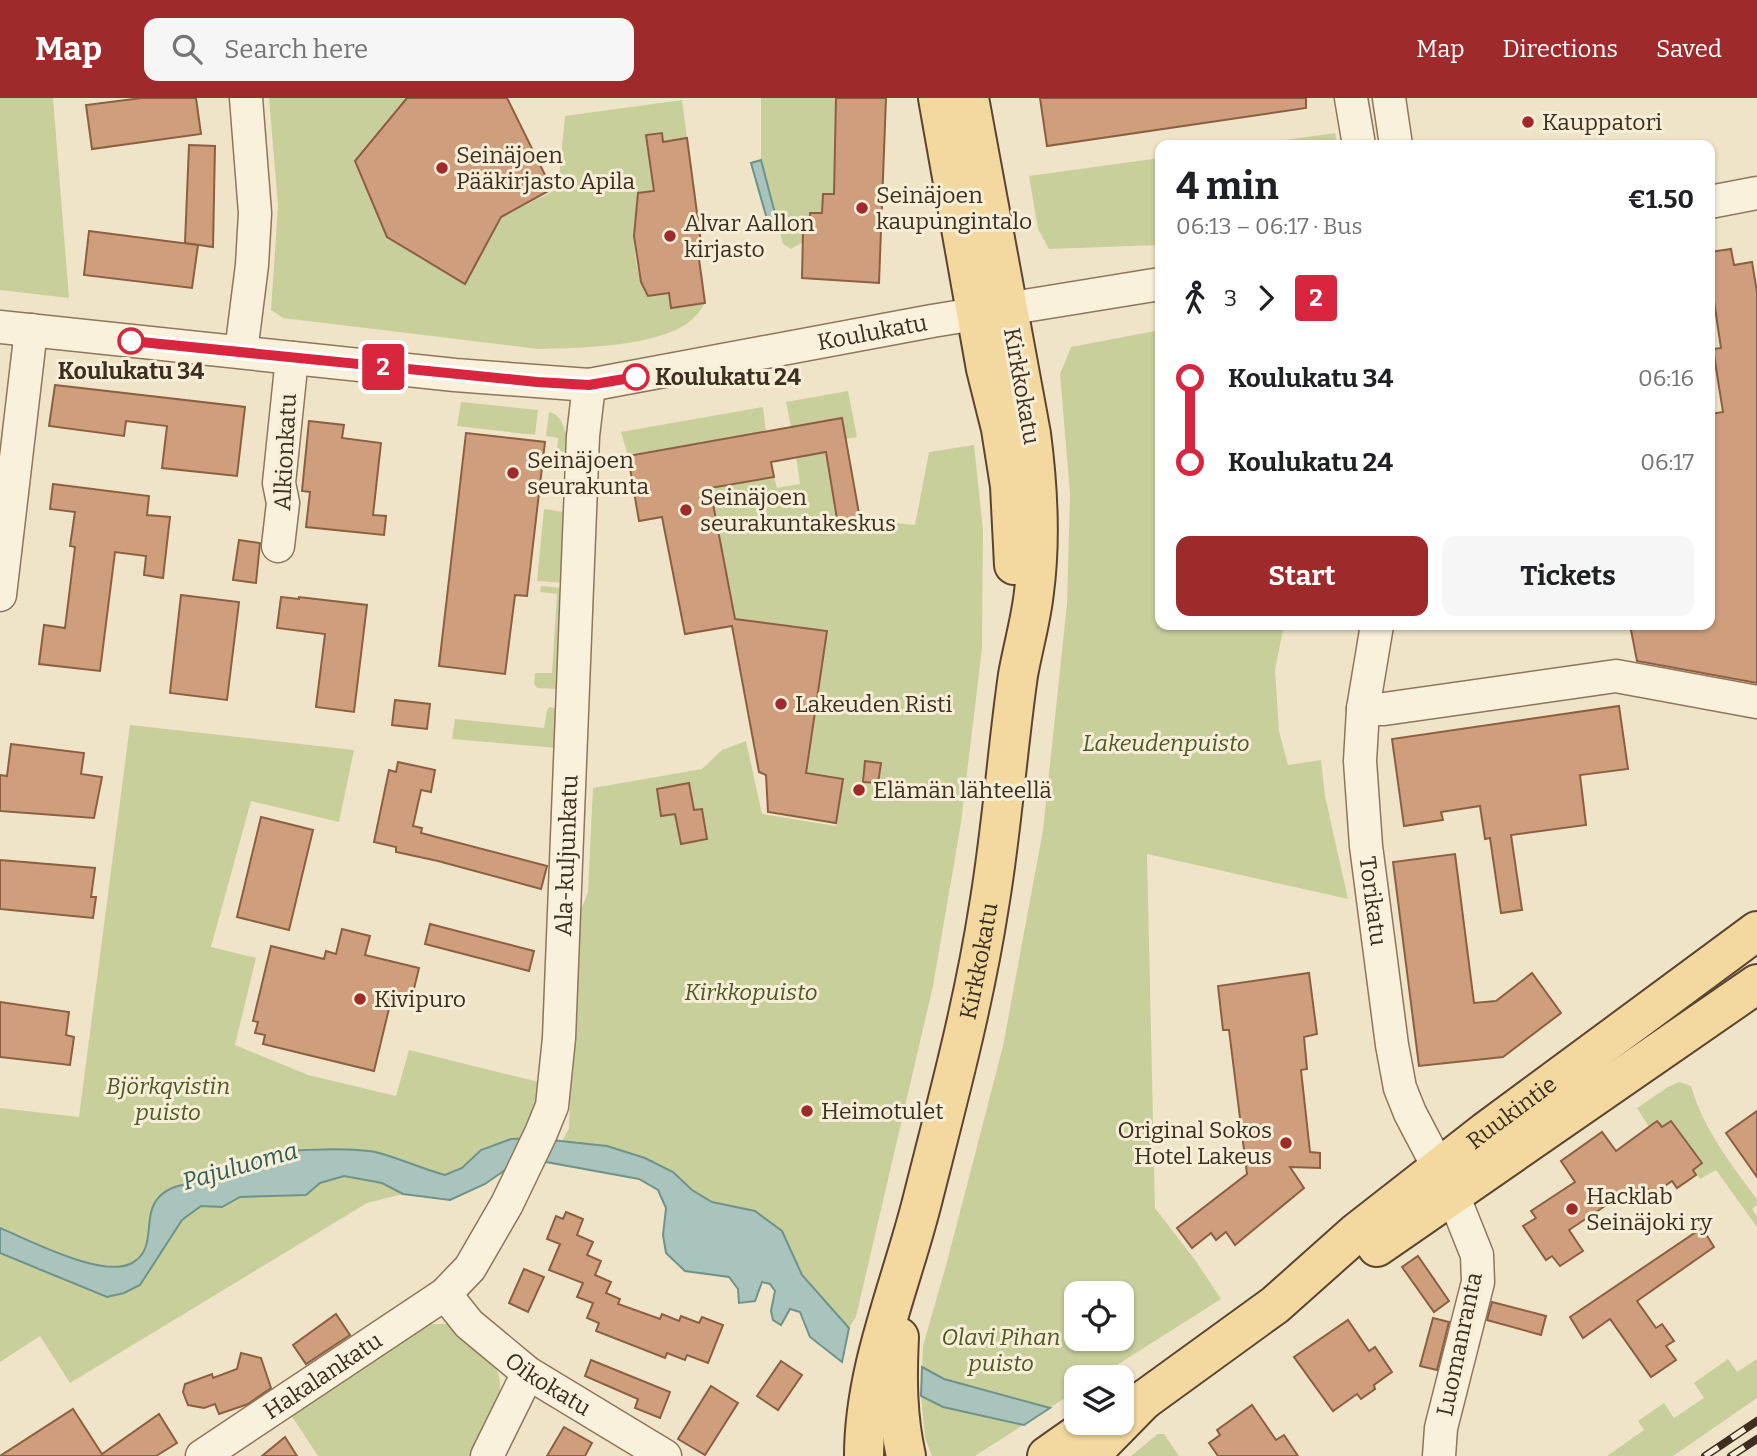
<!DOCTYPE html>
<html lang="en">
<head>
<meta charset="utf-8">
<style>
  :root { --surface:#fff; --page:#f6f6f6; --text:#202124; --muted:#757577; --accent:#9e2a2b }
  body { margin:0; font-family:Bitter,serif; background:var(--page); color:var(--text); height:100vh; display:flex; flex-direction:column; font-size:26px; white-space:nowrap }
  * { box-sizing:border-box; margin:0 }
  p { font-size:23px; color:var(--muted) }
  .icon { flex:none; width:38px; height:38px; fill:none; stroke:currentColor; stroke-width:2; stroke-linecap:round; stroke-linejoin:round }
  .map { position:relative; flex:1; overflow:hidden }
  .panel { position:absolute; left:1155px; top:42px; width:560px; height:490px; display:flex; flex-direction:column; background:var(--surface); border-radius:14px; box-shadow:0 2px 5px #0004 }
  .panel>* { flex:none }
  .badge { padding:0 14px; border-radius:5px; font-size:24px; line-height:46px }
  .fabs { position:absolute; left:1064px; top:1183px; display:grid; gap:14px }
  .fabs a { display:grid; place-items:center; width:70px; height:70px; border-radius:14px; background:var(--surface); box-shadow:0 2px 5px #0004; font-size:35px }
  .map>.badge { position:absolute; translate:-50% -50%; box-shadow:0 0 0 4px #fff }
  .legs { display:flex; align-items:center; gap:10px; height:77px; padding:0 21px; font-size:23px }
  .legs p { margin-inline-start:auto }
  .head { display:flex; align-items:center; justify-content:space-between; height:119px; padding:0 21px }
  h1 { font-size:38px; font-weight:700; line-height:52px }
  .cta { display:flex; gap:14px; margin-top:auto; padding:14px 21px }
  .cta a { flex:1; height:80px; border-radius:14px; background:var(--accent); color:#fff; font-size:28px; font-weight:700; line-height:80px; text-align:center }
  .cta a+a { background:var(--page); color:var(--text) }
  ul { padding:0 21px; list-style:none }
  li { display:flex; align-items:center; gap:24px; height:84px; font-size:26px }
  li i { display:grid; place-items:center; width:10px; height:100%; margin:0 9px; background:currentColor }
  li i::after { content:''; width:18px; height:18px; margin:-9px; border:5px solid; border-radius:50%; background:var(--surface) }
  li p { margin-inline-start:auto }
  li:first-child i { background:linear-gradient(#0000 50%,currentColor 0) }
  li:last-child i { background:linear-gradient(currentColor 50%,#0000 0) }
  header { display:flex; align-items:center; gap:42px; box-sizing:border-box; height:98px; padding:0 35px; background:var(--accent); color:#fff }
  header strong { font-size:33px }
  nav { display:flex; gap:38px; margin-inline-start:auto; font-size:24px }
  .search { width:490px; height:63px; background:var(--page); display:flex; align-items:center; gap:18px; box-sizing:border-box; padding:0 24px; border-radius:14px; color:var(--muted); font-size:26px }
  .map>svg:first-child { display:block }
</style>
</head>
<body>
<header>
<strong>Map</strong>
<div class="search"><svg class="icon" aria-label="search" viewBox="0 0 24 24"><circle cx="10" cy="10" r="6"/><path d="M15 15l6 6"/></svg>Search here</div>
<nav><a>Map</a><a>Directions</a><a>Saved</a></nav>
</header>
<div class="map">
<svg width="1757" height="1358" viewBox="0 0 1757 1358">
  <rect width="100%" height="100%" fill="#f0e4c8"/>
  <!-- green -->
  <g fill="#c9cf9b" fill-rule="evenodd">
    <polygon points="0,0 53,0 69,200 0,192"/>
    <path d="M269 0H407L355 63 387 139 465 186 501 119 558 91 565 18 682 2 687 40 663 44 662 35 646 37 654 93 638 95C633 130 630 167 648 198L669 195 672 210 705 205C700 214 692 223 683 228 648 249 579 250 538 251L283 220 271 212 278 108Z"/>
    <polygon points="761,0 836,0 834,96 823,96 821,115 810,115 809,134 803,133 803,144 791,151 783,146 761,62"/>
    <polygon points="1335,35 1337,47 1251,47"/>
    <polygon points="1160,60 1160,147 1049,151 1038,131 1029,78"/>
    <path d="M1160 232V527H1284L1275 572 1279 633 1288 667 1321 662 1325 698 1348 801 1147 756 1155 1110 1195 1162 1221 1201 1098 1279H1076V1293L975 1358H932L925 1340 921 1298 923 1248 947 1164 1003 948 1043 732 1067 506 1070 396 1060 276 1071 249ZM1076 1195H1122V1241H1076Z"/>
    <polygon points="848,293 857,339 846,341 842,320 791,329 786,304"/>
    <polygon points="461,304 538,312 535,337 457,328"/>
    <polygon points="763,309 766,334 628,358 621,334"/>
    <path d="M549 314C559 316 562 324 565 333L572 334 570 354 557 353 558 340 546 338Z"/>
    <polygon points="974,347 983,432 982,550 961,725 933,888 856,1219 849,1230 802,1177 782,1133 755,1113 712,1104 692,1092 673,1074 645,1060 607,1048 561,1045 569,1031 577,822 588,794 593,690 702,671 722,652 746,643 762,716 836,728 843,681 806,675 827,533 735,521 710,390 774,379 777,390 800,386 796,359 826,354 839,432 860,421 915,427 929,354"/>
    <polygon points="544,411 570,415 565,485 537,483"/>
    <polygon points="541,488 562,490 558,591 537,590 534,586 535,575 552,575 557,496 540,494"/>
    <polygon points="550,609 558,611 557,650 452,641 455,621 544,630 547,612"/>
    <path d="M130 627 354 652 339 724 251 703 211 849 256 860 235 947 308 977 396 998 409 952 547 986 532 1040 481 1052 462 1070 445 1077 426 1072 273 1056 221 1080 174 1089C166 1101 156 1113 150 1126 146 1133 149 1145 146 1152 125 1193 29 1142 0 1130V1010L79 1019Z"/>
    <path d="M1679 984 1691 988C1704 1032 1730 1065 1757 1101V1107L1752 1111 1757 1118V1129L1716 1072 1700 1081 1693 1072 1702 1065 1671 1023 1662 1029H1649L1637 1010 1668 989Z"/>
    <polygon points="344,1078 382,1085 403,1096 367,1105 70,1285 40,1238 0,1264 0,1155 107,1199 124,1195 140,1187 182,1122 201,1108 222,1109 240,1099 306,1097 320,1085"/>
    <path d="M427 1226H449C463 1238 486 1255 496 1271 510 1293 484 1337 474 1358H318L289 1314Z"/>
    <polygon points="1728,1261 1737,1274 1757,1261 1757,1300 1673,1358 1607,1358 1644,1332 1638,1323 1664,1305 1674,1320 1704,1300 1694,1285"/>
    <polygon points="1158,1336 1164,1336 1179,1358 1131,1358"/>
  </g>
  <!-- water -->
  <g fill="#a9c4bc" stroke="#6f938a" stroke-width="2">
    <polygon points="761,62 778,127 769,128 751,65"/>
    <path d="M532 1040 607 1048 645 1060 673 1074 692 1092 712 1104 755 1113 782 1133 802 1177 849 1230 842 1264 810 1239 800 1214 790 1211 781 1227 773 1222 771 1213 775 1193 770 1186 762 1184 755 1203 739 1205 738 1191 729 1179 685 1173 666 1155 663 1137 666 1110 658 1092 639 1081 546 1064 533 1059 505 1072 485 1086 450 1102 403 1096 382 1085 344 1078 320 1085 306 1097 240 1099 222 1109 201 1108 182 1122 140 1187 124 1195 107 1199 0 1155V1130C29 1142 103 1181 132 1165 158 1151 141 1118 159 1099 174 1083 200 1086 219 1081 238 1075 255 1063 273 1056 291 1050 361 1050 379 1055 401 1061 423 1071 445 1077L462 1070 481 1052 511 1041Z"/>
    <polygon points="922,1269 944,1281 1050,1310 1024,1327 943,1309 921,1298"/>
  </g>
  <!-- building -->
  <g fill="#cf9f7d" stroke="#8d5f41" stroke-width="2">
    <polygon points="142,0 196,0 201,36 92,51 86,7"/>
    <polygon points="407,0 507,0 552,91 501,119 465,186 387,139 355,63"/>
    <polygon points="836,0 886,0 879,185 802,180 803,133 809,134 810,115 822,115 823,96 834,96"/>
    <polygon points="1040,0 1306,0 1306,10 1047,48"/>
    <polygon points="662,35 663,44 687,40 703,160 699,161 705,205 671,210 669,195 648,198 641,184 634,138 638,95 654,93 646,37"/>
    <polygon points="189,47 215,48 213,149 185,145"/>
    <polygon points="89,133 198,147 192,190 84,177"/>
    <polygon points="1731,151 1734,167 1752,164 1757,194 1757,585 1637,563 1630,527 1710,527 1710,316 1723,314 1713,251 1721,250 1714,203 1710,204 1710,154"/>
    <polygon points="55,287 245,309 237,378 162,370 167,328 126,323 124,338 49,328"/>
    <polygon points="842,320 860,421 839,433 826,354 771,364 774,379 710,390 735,521 827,533 806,675 843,681 836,725 768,714 766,677 759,674 732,528 685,536 662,419 639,423 628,358"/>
    <polygon points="309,323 344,327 342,340 381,345 373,417 386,418 384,437 306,429 310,394 302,393"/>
    <polygon points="466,335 545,344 527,498 515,497 505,576 439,568"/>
    <polygon points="53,386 149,398 147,417 170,419 163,480 144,477 146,458 115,454 100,573 39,566 44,527 65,530 75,449 70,448 75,414 50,411"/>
    <polygon points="239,442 260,445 256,485 233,482"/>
    <polygon points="181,497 239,504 227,602 170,595"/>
    <polygon points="281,499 299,501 299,499 367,507 354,614 316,609 325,536 277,530"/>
    <polygon points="395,602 430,606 427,631 392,627"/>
    <polygon points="1619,608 1628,671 1580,677 1586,727 1511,737 1522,812 1501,815 1490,740 1485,741 1480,708 1441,714 1443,722 1404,728 1392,641"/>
    <polygon points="11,646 84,655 81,676 102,679 94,720 0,713 0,677 7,678"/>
    <polygon points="865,663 881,665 878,685 863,684"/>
    <polygon points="398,664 435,672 431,694 421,692 413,728 422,730 421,735 547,768 541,791 438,763 396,754 396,749 374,744 389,672 396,674"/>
    <polygon points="689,685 694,712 702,711 707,741 681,746 675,716 661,718 657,691"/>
    <polygon points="261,719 313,732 289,832 237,819"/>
    <polygon points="1455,756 1474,905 1496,903 1532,875 1561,915 1503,959 1419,968 1393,764"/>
    <polygon points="0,762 95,770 91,799 96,799 93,820 0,811"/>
    <polygon points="430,826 534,853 529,873 425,846"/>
    <polygon points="342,831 370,838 365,857 419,870 411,903 392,898 374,973 263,946 265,937 255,935 258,924 253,923 271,848 324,861 326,853 336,856"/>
    <polygon points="1309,875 1317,936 1304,939 1307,971 1301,972 1310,1054 1320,1055 1320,1070 1290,1069 1304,1090 1235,1147 1226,1134 1216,1142 1211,1135 1192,1150 1177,1130 1247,1076 1229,932 1223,932 1218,888"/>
    <polygon points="0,904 69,914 66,937 74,939 70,967 0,959"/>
    <polygon points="1757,1013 1757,1079 1726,1035"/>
    <polygon points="1657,1023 1662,1029 1671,1023 1702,1065 1693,1072 1696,1077 1677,1090 1672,1083 1652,1097 1645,1087 1629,1098 1626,1094 1569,1132 1583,1153 1560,1168 1552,1158 1546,1162 1523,1128 1536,1120 1531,1113 1575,1084 1561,1063 1602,1034 1616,1053"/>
    <polygon points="566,1114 583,1121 577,1137 593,1144 587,1157 601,1163 595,1177 611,1184 606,1195 620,1201 618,1206 660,1221 662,1216 679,1223 681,1218 699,1225 702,1219 723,1227 708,1265 687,1257 685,1262 667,1255 665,1260 596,1233 599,1225 587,1220 593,1205 577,1199 583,1185 549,1172 560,1146 547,1141 556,1118 563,1121"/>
    <polygon points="1702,1130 1714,1149 1637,1203 1656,1230 1662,1226 1674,1243 1666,1248 1676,1262 1651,1279 1610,1221 1583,1240 1570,1219"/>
    <polygon points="1418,1158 1449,1203 1434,1214 1402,1169"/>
    <polygon points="524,1171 544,1179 528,1214 509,1205"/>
    <polygon points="1492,1204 1546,1218 1541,1237 1487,1222"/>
    <polygon points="336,1216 350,1237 306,1266 293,1247"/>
    <polygon points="1433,1220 1449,1224 1437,1272 1420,1268"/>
    <polygon points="1348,1222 1369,1253 1375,1249 1392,1274 1374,1287 1375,1291 1361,1301 1357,1296 1333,1313 1294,1259"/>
    <polygon points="241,1255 261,1260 271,1290 248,1306 219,1316 215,1306 204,1310 188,1307 183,1294 185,1286 212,1276 213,1280 237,1271"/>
    <polygon points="591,1262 670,1294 660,1320 635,1310 638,1301 585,1278"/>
    <polygon points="781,1263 802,1277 778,1312 757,1298"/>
    <polygon points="711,1288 738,1305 705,1357 678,1341"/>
    <polygon points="1252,1307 1276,1342 1284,1337 1298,1358 1218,1358 1209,1345 1220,1337 1217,1332"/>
    <polygon points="73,1311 102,1356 159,1316 177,1345 156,1358 0,1358"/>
    <polygon points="564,1329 592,1345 585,1358 547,1358"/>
    <polygon points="285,1339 297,1358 262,1358"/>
  </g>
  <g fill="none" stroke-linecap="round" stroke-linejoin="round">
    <!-- minor casing -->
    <g stroke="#8d765c" stroke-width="35">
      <g id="minor">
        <polyline points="1351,0 1359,47"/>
        <polyline points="1389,0 1396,47"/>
        <polyline points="1710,104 1757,95"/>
        <path id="s1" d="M0 229 455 277 589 287 932 223 1160 186"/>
        <polyline points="241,254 252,167 255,115 246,0"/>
        <polyline points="278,448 283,405 279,385 292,260"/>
        <polyline points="0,497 31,232"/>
        <path id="s2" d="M1377 527 1363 611 1360 663 1366 748 1392 947 1400 990 1410 1015 1453 1097 1477 1157 1478 1184 1441 1330 1439 1358"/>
        <polyline points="1363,611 1384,611 1616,578 1757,604"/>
        <path id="s3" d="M445 1196 469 1226 528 1275 665 1358"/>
        <path id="s4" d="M202 1358 445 1196 470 1170 507 1106 541 1035 552 1008 559 940 583 338 589 287"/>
        <polyline points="487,1358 528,1275"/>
      </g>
    </g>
    <!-- major casing -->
    <g stroke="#5b4430" stroke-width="42">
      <g id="major">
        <polyline points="938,0 986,271 1001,331 1010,388 1014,467"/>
        <polyline points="1377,1149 1757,886"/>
        <path d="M899 1239C897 1280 897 1318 906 1358"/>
        <path id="s5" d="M1122 1314 1144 1302 1275 1207 1357 1134 1485 1034 1757 833"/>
        <path id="s6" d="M864 1358C864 1268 903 1183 924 1096 948 1001 974 905 989 808 1002 731 1007 654 1018 577 1023 549 1031 522 1034 494 1041 441 1038 389 1031 336L969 0"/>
        <polyline points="1047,1358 1074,1339 1101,1325"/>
        <polyline points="1089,1358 1144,1302"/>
      </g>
    </g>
    <!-- minor -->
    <use href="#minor" stroke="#faf1dc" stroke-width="32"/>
    <!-- major -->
    <use href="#major" stroke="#f3d9a0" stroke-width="38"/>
    <!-- rail casing -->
    <g stroke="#3d2e20" stroke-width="8">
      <g id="rail">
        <polyline points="1705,1358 1757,1323"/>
        <polyline points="1731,1358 1757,1341"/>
      </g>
    </g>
    <!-- rail -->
    <use href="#rail" stroke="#f7eed8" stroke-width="5" stroke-dasharray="16" stroke-linecap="butt"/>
  </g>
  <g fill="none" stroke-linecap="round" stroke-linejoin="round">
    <!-- line-1 casing -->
    <g stroke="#fff" stroke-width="16">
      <polyline id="line-1" points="131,243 537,284 589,287 636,279"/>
    </g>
    <!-- line-1 -->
    <use href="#line-1" stroke="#d7263d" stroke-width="10"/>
  </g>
  <!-- markers -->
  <g fill="#9e2a2b" stroke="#f7eed8" stroke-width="2.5">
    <circle cx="1528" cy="24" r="7"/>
    <circle cx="442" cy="70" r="7"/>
    <circle cx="862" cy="110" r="7"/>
    <circle cx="670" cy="138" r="7"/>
    <circle cx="513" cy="375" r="7"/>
    <circle cx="686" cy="412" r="7"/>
    <circle cx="781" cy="606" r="7"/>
    <circle cx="859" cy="692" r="7"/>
    <circle cx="360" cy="901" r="7"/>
    <circle cx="807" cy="1013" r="7"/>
    <circle cx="1286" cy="1045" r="7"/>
    <circle cx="1572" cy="1111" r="7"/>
  </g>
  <g fill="#fff" stroke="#d7263d" stroke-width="3.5">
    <circle cx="131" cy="243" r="12"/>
    <circle cx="636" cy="279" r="12"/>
  </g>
  <g text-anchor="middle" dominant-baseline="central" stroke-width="6" stroke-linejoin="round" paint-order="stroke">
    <!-- poi labels -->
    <g font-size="23" fill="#3d2e20" stroke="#f7eed8" text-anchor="start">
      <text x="1542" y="24">Kauppatori</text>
      <text x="456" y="57">Seinäjoen<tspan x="456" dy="26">Pääkirjasto Apila</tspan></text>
      <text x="876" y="97">Seinäjoen<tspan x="876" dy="26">kaupungintalo</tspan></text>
      <text x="684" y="125">Alvar Aallon<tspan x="684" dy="26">kirjasto</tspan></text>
      <text x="527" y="362">Seinäjoen<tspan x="527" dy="26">seurakunta</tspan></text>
      <text x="700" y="399">Seinäjoen<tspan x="700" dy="26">seurakuntakeskus</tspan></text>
      <text x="795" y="606">Lakeuden Risti</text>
      <text x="873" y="692">Elämän lähteellä</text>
      <text x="374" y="901">Kivipuro</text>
      <text x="821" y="1013">Heimotulet</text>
      <text x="1272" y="1032" text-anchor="end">Original Sokos<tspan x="1272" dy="26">Hotel Lakeus</tspan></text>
      <text x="1586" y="1098">Hacklab<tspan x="1586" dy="26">Seinäjoki ry</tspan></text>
    </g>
    <!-- street labels -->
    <g font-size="23" fill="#3d2e20" stroke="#f7eed8">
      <text stroke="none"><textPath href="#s1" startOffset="880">Koulukatu</textPath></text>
      <text transform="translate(1022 288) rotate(80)">Kirkkokatu</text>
      <text transform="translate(285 354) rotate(-87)">Alkionkatu</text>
      <text stroke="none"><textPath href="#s4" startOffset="761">Ala-kuljunkatu</textPath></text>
      <text stroke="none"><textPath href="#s2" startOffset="278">Torikatu</textPath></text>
      <text stroke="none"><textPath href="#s6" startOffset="509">Kirkkokatu</textPath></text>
      <text stroke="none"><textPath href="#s5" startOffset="492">Ruukintie</textPath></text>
      <text transform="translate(1459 1246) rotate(-78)">Luomanranta</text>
      <text stroke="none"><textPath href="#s4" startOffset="145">Hakalankatu</textPath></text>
      <text stroke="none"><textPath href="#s3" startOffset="138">Oikokatu</textPath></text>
    </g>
    <!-- stop labels -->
    <g font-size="23" font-weight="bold" fill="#3d2e20" stroke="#f7eed8">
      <text x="131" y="273">Koulukatu 34</text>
      <text x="655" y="279" text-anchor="start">Koulukatu 24</text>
    </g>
    <!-- park labels -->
    <g font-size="23" font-style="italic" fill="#4d5a26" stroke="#f7eed8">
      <text x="1166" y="645">Lakeudenpuisto</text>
      <text x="751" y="894">Kirkkopuisto</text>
      <text x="168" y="988">Björkqvistin<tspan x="168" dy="26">puisto</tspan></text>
      <text x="1001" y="1239">Olavi Pihan<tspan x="1001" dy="26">puisto</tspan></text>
    </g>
    <!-- water labels -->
    <g font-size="24" font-style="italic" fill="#2f5d5a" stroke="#f7eed8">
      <text transform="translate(240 1068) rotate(-16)">Pajuluoma</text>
    </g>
  </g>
</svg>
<div class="fabs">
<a><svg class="icon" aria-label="locate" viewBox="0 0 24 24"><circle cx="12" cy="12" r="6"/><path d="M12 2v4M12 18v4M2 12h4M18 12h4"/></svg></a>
<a><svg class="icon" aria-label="layers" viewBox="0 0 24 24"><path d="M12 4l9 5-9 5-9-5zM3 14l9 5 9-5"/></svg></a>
</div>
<b class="badge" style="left:383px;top:269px;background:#d7263d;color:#fff">2</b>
<section class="panel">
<div class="head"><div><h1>4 min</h1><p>06:13 – 06:17 · Bus</p></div><b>€1.50</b></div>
<div class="legs"><svg class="icon" aria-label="walk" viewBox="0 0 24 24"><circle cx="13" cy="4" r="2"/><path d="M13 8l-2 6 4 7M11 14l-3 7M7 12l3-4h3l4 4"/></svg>3<svg class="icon" aria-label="forward" viewBox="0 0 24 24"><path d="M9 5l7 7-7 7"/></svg><b class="badge" style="background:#d7263d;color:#fff">2</b></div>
<ul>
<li><i style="color:#d7263d"></i><b>Koulukatu 34</b><p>06:16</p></li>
<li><i style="color:#d7263d"></i><b>Koulukatu 24</b><p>06:17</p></li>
</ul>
<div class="cta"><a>Start</a><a>Tickets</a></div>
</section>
</div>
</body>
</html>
